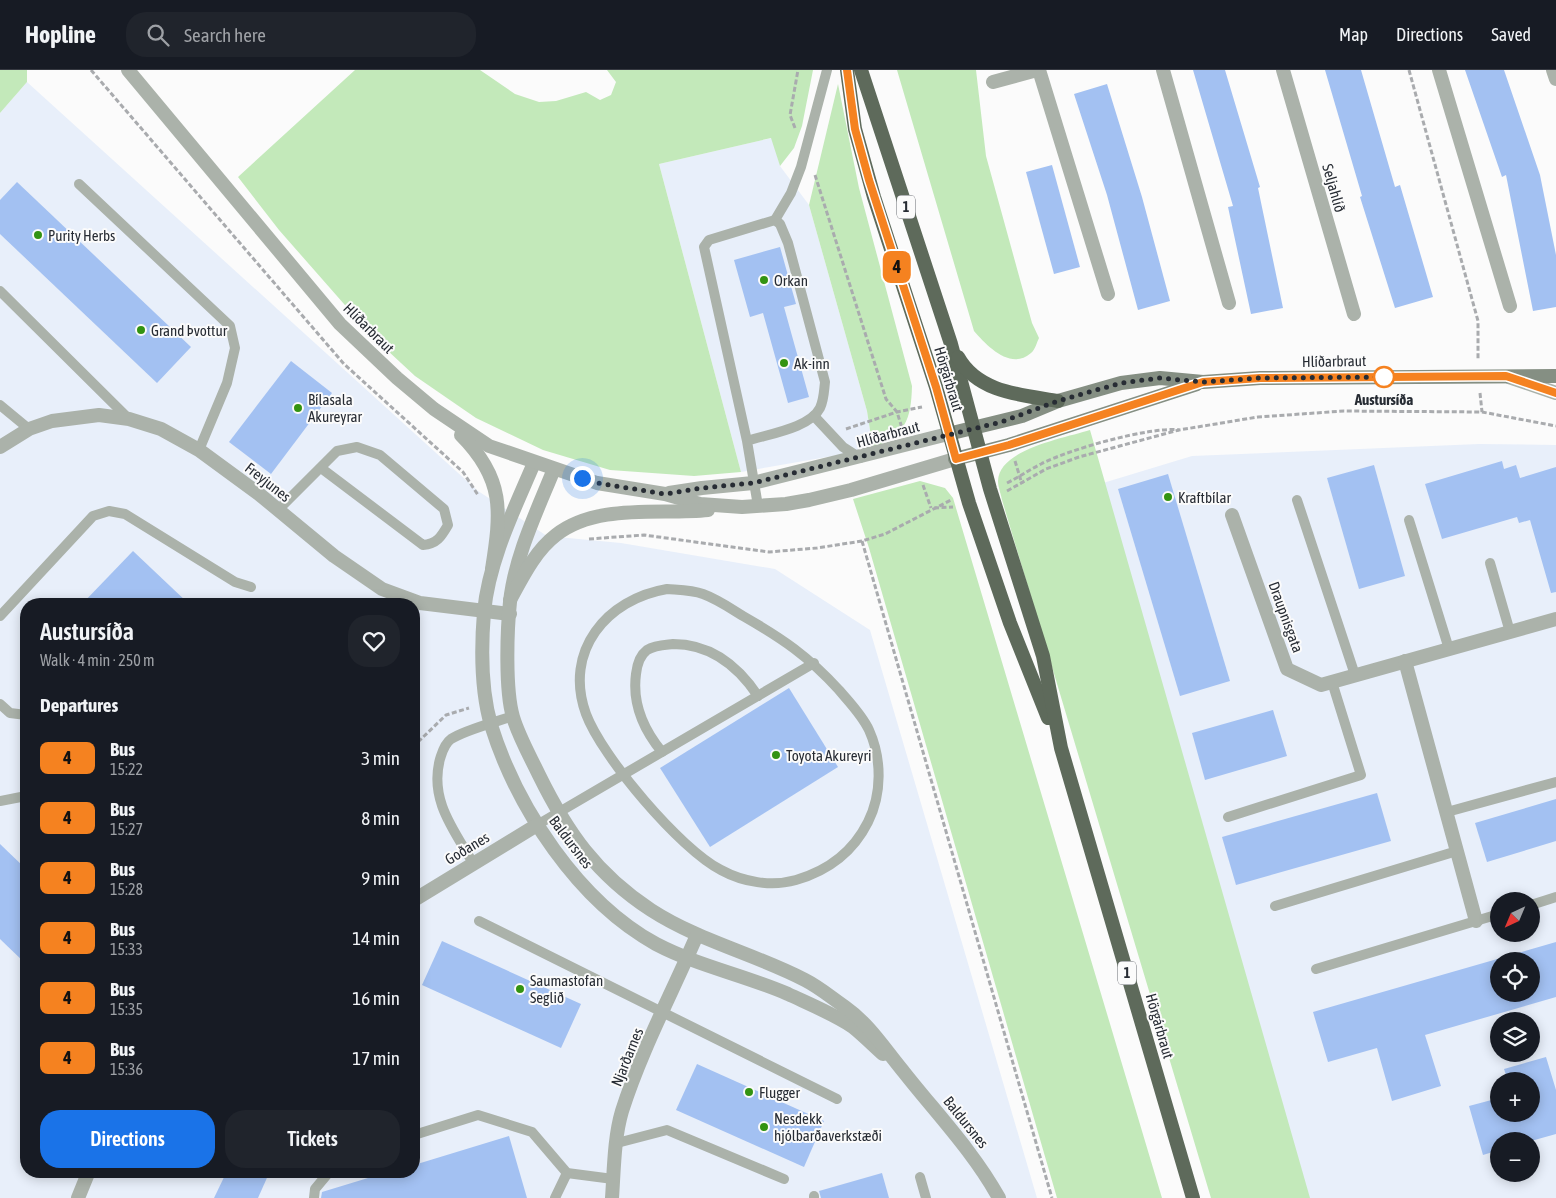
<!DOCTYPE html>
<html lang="en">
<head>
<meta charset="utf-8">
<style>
  :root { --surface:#171b24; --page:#20242c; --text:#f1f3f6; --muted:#9ea1a6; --line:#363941; --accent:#1a73e8 }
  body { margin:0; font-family:"Asap Condensed",sans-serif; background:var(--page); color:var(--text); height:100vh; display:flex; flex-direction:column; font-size:19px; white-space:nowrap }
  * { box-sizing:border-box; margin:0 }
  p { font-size:16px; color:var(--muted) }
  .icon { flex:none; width:28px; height:28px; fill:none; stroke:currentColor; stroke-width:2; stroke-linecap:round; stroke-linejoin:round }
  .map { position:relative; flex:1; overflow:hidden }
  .sheet { position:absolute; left:20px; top:528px; width:400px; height:580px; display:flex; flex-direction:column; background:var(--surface); border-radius:20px; box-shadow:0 2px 12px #0003 }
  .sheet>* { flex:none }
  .badge { padding:0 10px; border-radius:8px; font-size:18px; line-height:32px }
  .needle { width:32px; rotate:224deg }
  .controls { position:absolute; left:1490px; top:822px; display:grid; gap:10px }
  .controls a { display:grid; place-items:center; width:50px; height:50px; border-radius:50%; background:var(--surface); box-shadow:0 2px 12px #0003; font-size:25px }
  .you { position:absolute; width:25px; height:25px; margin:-12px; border:4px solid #fff; border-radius:50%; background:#1a73e8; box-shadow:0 0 0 8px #1a73e833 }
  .map>.badge { position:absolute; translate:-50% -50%; box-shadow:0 0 0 2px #fff }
  h2 { padding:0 20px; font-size:19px; line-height:45px }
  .round { display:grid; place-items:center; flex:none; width:52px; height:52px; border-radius:20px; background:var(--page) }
  .head { display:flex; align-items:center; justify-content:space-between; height:85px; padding:0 20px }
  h1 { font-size:24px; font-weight:600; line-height:38px }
  .action { display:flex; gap:10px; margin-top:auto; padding:10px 20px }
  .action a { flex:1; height:58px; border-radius:20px; background:var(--accent); color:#fff; font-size:20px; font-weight:600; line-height:58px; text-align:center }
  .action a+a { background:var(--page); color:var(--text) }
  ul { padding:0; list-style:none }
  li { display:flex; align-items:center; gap:15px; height:60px; padding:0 20px }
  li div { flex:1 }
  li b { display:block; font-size:19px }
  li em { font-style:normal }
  li .badge { min-width:55px; font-weight:700; text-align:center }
  header { display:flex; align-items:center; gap:30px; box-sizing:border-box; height:70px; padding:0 25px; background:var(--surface); border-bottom:1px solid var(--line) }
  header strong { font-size:24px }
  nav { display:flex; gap:28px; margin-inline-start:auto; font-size:18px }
  .search { width:350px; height:45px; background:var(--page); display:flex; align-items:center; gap:12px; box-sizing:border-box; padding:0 18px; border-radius:20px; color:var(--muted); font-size:19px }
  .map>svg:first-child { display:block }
</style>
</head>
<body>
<header>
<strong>Hopline</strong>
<div class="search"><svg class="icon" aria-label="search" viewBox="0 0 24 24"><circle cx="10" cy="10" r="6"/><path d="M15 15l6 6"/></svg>Search here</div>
<nav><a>Map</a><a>Directions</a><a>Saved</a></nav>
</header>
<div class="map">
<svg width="1556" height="1128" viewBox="0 0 1556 1128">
  <rect width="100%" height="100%" fill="#fbfbfb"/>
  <!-- built -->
  <g fill="#e8effa" fill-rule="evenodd">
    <path d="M27 12 478 421 547 466 621 473 775 499 870 560 1037 1128H0V43ZM26 534H414V1101H26Z"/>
    <polygon points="772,68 780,96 809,135 867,341 873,379 741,402 659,94"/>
    <path d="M1479 374 1556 375V1128H1274L1047 430 1192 386ZM1499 831H1531V864H1499ZM1499 891H1531V924H1499ZM1499 951H1531V984H1499ZM1499 1011H1531V1044H1499ZM1499 1071H1531V1104H1499Z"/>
  </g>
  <!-- green -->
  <g fill="#c3e9ba">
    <polygon points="0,0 27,0 27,12 0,43"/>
    <polygon points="355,0 480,0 515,24 539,32 556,31 586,22 600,30 611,25 616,12 607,0 813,0 802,56 794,78 780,96 771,68 659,94 741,402 694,406 610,400 543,380 476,348 415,306 373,267 279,160 238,107"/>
    <path d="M897 0H976L986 86 1032 253 1039 268C1037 272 1035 280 1031 283 1011 301 987 276 974 261Z"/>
    <path d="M838 14 859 118 912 316C911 352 905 363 873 379L867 341 809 135Z"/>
    <path d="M1090 360 1310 1128H1211L1002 430C1001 424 998 417 998 411 999 379 1065 368 1090 360Z"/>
    <polygon points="920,411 945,418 953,428 1162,1128 1057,1128 869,478 853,429"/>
  </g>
  <!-- building -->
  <g fill="#a3c1f2" fill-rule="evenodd">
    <polygon points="1193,0 1225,0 1260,117 1258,118 1283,238 1251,244 1228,137 1233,136"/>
    <polygon points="1325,0 1361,0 1395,117 1400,115 1433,227 1395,238 1360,127 1362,126"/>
    <polygon points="1465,0 1504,0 1540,105 1556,185 1556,237 1533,241 1506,105 1502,107"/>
    <polygon points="1107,14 1142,127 1170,231 1138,240 1107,125 1074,24"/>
    <polygon points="1052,95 1080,197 1054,204 1026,102"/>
    <polygon points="17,112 191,277 157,313 0,164 0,130"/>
    <polygon points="780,177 796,234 784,237 809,327 788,333 763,243 750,247 734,190"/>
    <polygon points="291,291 332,323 271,404 229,372"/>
    <polygon points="1502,391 1504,399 1516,395 1520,408 1556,397 1556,522 1551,523 1530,450 1519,453 1517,447 1442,469 1425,414"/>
    <polygon points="1374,395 1405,506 1359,519 1327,408"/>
    <polygon points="1168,404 1230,611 1180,626 1118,419"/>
    <polygon points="133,481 189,534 82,534"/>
    <polygon points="789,618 838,697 710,777 660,698"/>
    <polygon points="1273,640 1287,686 1205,710 1192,663"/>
    <polygon points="1377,723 1391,771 1236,815 1222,767"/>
    <polygon points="1556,729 1556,771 1487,792 1475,753"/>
    <polygon points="0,774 26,799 26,894 0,869"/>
    <polygon points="442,871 581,934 561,978 422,915"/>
    <path d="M1556 872V927L1425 965 1441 1016 1392 1031 1377 978 1328 992 1313 942ZM1499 891H1531V924H1499Z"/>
    <polygon points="1546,987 1556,1020 1556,1064 1531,1071 1499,1071 1499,1080 1483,1085 1469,1036 1499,1028 1499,1044 1531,1044 1531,1011 1508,1011 1504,999"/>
    <polygon points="697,994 824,1051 804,1097 676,1040"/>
    <polygon points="509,1066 527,1128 321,1128 322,1122 391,1101 414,1101 414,1095"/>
    <polygon points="227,1101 270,1101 258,1128 214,1128"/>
    <polygon points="882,1103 889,1128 821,1128 819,1121"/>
  </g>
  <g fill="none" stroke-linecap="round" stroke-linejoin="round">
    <!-- path -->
    <g stroke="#a9abae" stroke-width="3" stroke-dasharray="5 2.5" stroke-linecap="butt">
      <polyline points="91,0 344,294 463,402 478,425"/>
      <polyline points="1409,0 1478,251 1478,289"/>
      <polyline points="795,58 790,45 798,0"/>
      <polyline points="815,105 886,329 897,342 902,358"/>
      <polyline points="1480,323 1482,342"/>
      <polyline points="846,359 897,342 922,337"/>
      <polyline points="1015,391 1022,414"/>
      <path d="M1007 413C1019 407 1029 400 1041 394 1067 380 1151 356 1179 360"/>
      <polyline points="923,415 931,438"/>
      <polyline points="1007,421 1046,399 1079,387 1179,360 1258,347 1344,341 1482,342 1556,356"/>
      <polyline points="934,438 953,437"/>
      <polyline points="589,469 644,465 769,482 817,478 862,471 885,464 951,430"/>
      <polyline points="862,471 1052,1128"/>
      <polyline points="418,672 446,645 469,638"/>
    </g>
    <!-- service -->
    <g stroke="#abb2aa" stroke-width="10">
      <polyline points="79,114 230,256 235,278 227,313 199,380"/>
      <polyline points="775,150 791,123 801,97 827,0"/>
      <polyline points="0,221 129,349"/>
      <polyline points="0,335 29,359"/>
      <polyline points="814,346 843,377 860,388"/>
      <path d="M747 371C768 364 810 358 820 338 824 330 824 320 825 312L788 173 780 154 775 150 709 170 704 177 747 371 758 436"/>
      <polyline points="1297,430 1355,605"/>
      <path d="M278 440 337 381 357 377 380 385 444 439 448 455C441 467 437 474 423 475L321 398"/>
      <polyline points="1409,450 1449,579"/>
      <polyline points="1490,493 1510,562"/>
      <path d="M667 519C679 520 692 520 703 524 717 529 730 538 743 546 783 569 808 586 839 620 850 633 862 645 869 660 882 689 882 724 868 752 853 782 827 801 796 810 771 817 743 812 721 800 680 779 602 687 586 644 563 581 607 529 667 519Z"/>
      <polyline points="0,546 93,446 109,441 125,444 235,512 251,517"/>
      <polyline points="0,634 10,643 26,645"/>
      <path d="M662 682C643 659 632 634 636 604 637 595 639 586 647 580 655 575 664 575 673 574 710 574 738 596 758 626"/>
      <polyline points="0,731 26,726"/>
      <polyline points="1447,742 1556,712"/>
      <polyline points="1228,747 1361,705 1332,612"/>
      <polyline points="537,755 814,593"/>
      <path d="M473 793C454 760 429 730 440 689 442 683 444 674 451 669 465 660 496 652 513 646"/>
      <polyline points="1531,835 1556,827"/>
      <polyline points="1275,836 1457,781"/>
      <polyline points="479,851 837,1029"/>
      <polyline points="1316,899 1499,844"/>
      <polyline points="414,1065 478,1045 532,1062 567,1103 613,1109"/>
      <polyline points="617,1073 667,1060 784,1109"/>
      <polyline points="920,1107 926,1128"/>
      <polyline points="814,1126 814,1128"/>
      <polyline points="314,1128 315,1119 330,1101"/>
      <polyline points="555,1128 567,1103"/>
    </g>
    <!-- minor -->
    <g stroke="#abb2aa" stroke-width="14">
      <polyline points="1039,0 1108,224"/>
      <polyline points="1163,0 1229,233"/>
      <polyline points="1283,0 1354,244"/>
      <polyline points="1439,0 1510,236"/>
      <polyline points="1553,0 1556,9"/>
      <polyline points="993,12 1037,0"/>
      <polyline points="1509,307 1556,323"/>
      <polyline points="0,377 29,359 52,351 99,345 129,349 161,359 199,380 259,424 334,486 382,519 420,533 510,544"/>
      <path d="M534 393C514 440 489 490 484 542 481 578 481 620 491 655 517 738 578 831 656 874 698 896 744 905 788 924 807 933 836 945 853 957 863 965 873 975 883 984"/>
      <path d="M554 399C537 441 515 486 510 532 507 560 505 620 513 647 519 667 530 686 539 705 567 762 596 804 651 840 699 871 755 884 805 910 819 917 832 928 845 937 869 954 884 978 903 1001 936 1043 973 1081 999 1128"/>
      <polyline points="1232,445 1287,599 1321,615 1556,549"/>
      <polyline points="1405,591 1476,851"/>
      <polyline points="414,830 537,755"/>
      <polyline points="78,1128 89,1101"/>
      <path d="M612 1128C614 1100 614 1068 622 1041 641 981 672 923 697 865"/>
    </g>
    <!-- tertiary -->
    <g stroke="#abb2aa" stroke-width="14">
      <polyline points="128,0 340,254 397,308 434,339 489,376 597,413 665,424 700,434 742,437 786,434 809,430 851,420 955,389"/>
      <path d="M461 365C505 409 501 442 492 499"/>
      <polyline points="669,423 702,418 753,413 948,364"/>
      <path d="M510 530C522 508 535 481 556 465 597 433 660 445 708 440"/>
    </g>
    <!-- secondary -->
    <g stroke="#858f83" stroke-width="14">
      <polyline points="948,364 1022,346 1058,331 1121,313 1160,308 1203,312 1260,308 1556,306"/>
      <polyline points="955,389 1009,375 1197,314"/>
    </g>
    <!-- trunk -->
    <g stroke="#5e6a5b" stroke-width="14">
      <polyline points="847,0 855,59 874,127 936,317 969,433 1010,553 1048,648"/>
      <polyline points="861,0 951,274 990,419 1043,586 1061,678 1193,1128"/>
      <path d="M958 287C978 323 1022 325 1058 331"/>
    </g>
  </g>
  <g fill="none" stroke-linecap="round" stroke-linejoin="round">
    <!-- line casing -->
    <g stroke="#fff" stroke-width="11">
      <polyline id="line" points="847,0 855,59 869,110 936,317 956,389 1009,375 1203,312 1260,308 1506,306 1556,323"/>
    </g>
    <!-- line -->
    <use href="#line" stroke="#f58220" stroke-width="8"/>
    <!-- walk -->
    <polyline stroke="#272c34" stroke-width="5" stroke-dasharray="0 9" points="582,408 597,413 665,424 702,418 753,413 1001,352 1058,331 1121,313 1160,308 1203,312 1260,308 1384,307"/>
  </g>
  <!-- markers -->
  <g fill="#339312" stroke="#fbfbfb" stroke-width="2">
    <circle cx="38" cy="165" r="5"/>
    <circle cx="764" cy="210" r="5"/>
    <circle cx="141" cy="260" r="5"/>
    <circle cx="784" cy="293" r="5"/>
    <circle cx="298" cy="338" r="5"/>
    <circle cx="1168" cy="427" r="5"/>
    <circle cx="776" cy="685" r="5"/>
    <circle cx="520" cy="919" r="5"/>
    <circle cx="749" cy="1022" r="5"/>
    <circle cx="764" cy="1057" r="5"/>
  </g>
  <circle fill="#fff" stroke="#f58220" stroke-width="2.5" cx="1384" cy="307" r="10"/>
  <g text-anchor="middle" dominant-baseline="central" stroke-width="4" stroke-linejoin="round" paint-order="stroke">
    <!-- shield labels -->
    <g fill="#fbfbfb" stroke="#676a70" stroke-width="1">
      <rect x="897" y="125.5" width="18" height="23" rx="4"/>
      <rect x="1118" y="891.5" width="18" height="23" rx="4"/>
    </g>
    <g font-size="14" font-weight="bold" fill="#272c34">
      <text x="906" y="137">1</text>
      <text x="1127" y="903">1</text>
    </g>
    <!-- street labels -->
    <g font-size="15" fill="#272c34" stroke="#fbfbfb">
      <text transform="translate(1334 118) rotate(74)">Seljahlíð</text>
      <text transform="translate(369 258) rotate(45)">Hlíðarbraut</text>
      <text transform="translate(1334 291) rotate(-1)">Hlíðarbraut</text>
      <text transform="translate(949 309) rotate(73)">Hörgárbraut</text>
      <text transform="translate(888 364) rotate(-15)">Hlíðarbraut</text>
      <text transform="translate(268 412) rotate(38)">Freyjunes</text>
      <text transform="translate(1286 547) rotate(70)">Draupnisgata</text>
      <text transform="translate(571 772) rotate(53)">Baldursnes</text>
      <text transform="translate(467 778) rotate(-31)">Goðanes</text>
      <text transform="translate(1160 956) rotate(74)">Hörgárbraut</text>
      <text transform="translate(627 987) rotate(-68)">Njarðarnes</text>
      <text transform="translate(966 1052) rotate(51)">Baldursnes</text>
    </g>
    <!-- poi labels -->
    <g font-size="15" fill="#272c34" stroke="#fbfbfb" text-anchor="start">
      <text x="48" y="165">Purity Herbs</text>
      <text x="774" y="210">Orkan</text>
      <text x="151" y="260">Grand Þvottur</text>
      <text x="794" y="293">Ak-inn</text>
      <text x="308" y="329">Bílasala<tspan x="308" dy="17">Akureyrar</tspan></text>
      <text x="1178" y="427">Kraftbílar</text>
      <text x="786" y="685">Toyota Akureyri</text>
      <text x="530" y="910">Saumastofan<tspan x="530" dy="17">Seglið</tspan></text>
      <text x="759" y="1022">Flugger</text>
      <text x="774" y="1048">Nesdekk<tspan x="774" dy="17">hjólbarðaverkstæði</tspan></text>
    </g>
    <!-- stop labels -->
    <g font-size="15" font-weight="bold" fill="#272c34" stroke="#fbfbfb">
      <text x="1384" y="329">Austursíða</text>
    </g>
  </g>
</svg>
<div class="controls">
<a><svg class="needle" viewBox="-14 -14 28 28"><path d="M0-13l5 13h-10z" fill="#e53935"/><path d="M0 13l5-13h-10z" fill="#9ea1a6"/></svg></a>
<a><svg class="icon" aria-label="locate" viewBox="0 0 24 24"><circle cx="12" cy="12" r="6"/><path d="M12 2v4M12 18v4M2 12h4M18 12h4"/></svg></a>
<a><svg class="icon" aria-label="layers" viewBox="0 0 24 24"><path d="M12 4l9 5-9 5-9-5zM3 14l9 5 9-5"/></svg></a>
<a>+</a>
<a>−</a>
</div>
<div class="you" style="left:582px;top:408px"></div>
<b class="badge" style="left:897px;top:197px;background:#f58220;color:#111">4</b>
<section class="sheet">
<div class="head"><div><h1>Austursíða</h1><p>Walk · 4 min · 250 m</p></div><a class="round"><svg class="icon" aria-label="heart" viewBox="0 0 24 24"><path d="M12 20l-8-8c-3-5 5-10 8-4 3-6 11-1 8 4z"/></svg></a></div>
<h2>Departures</h2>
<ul>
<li><span class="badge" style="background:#f58220;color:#111">4</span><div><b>Bus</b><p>15:22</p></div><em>3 min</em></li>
<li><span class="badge" style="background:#f58220;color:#111">4</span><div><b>Bus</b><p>15:27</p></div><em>8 min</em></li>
<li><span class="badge" style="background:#f58220;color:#111">4</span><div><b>Bus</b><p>15:28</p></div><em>9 min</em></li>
<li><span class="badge" style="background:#f58220;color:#111">4</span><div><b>Bus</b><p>15:33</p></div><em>14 min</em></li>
<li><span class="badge" style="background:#f58220;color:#111">4</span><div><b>Bus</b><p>15:35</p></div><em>16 min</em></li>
<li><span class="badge" style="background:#f58220;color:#111">4</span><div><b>Bus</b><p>15:36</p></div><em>17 min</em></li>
</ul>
<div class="action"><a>Directions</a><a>Tickets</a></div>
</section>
</div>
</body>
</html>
